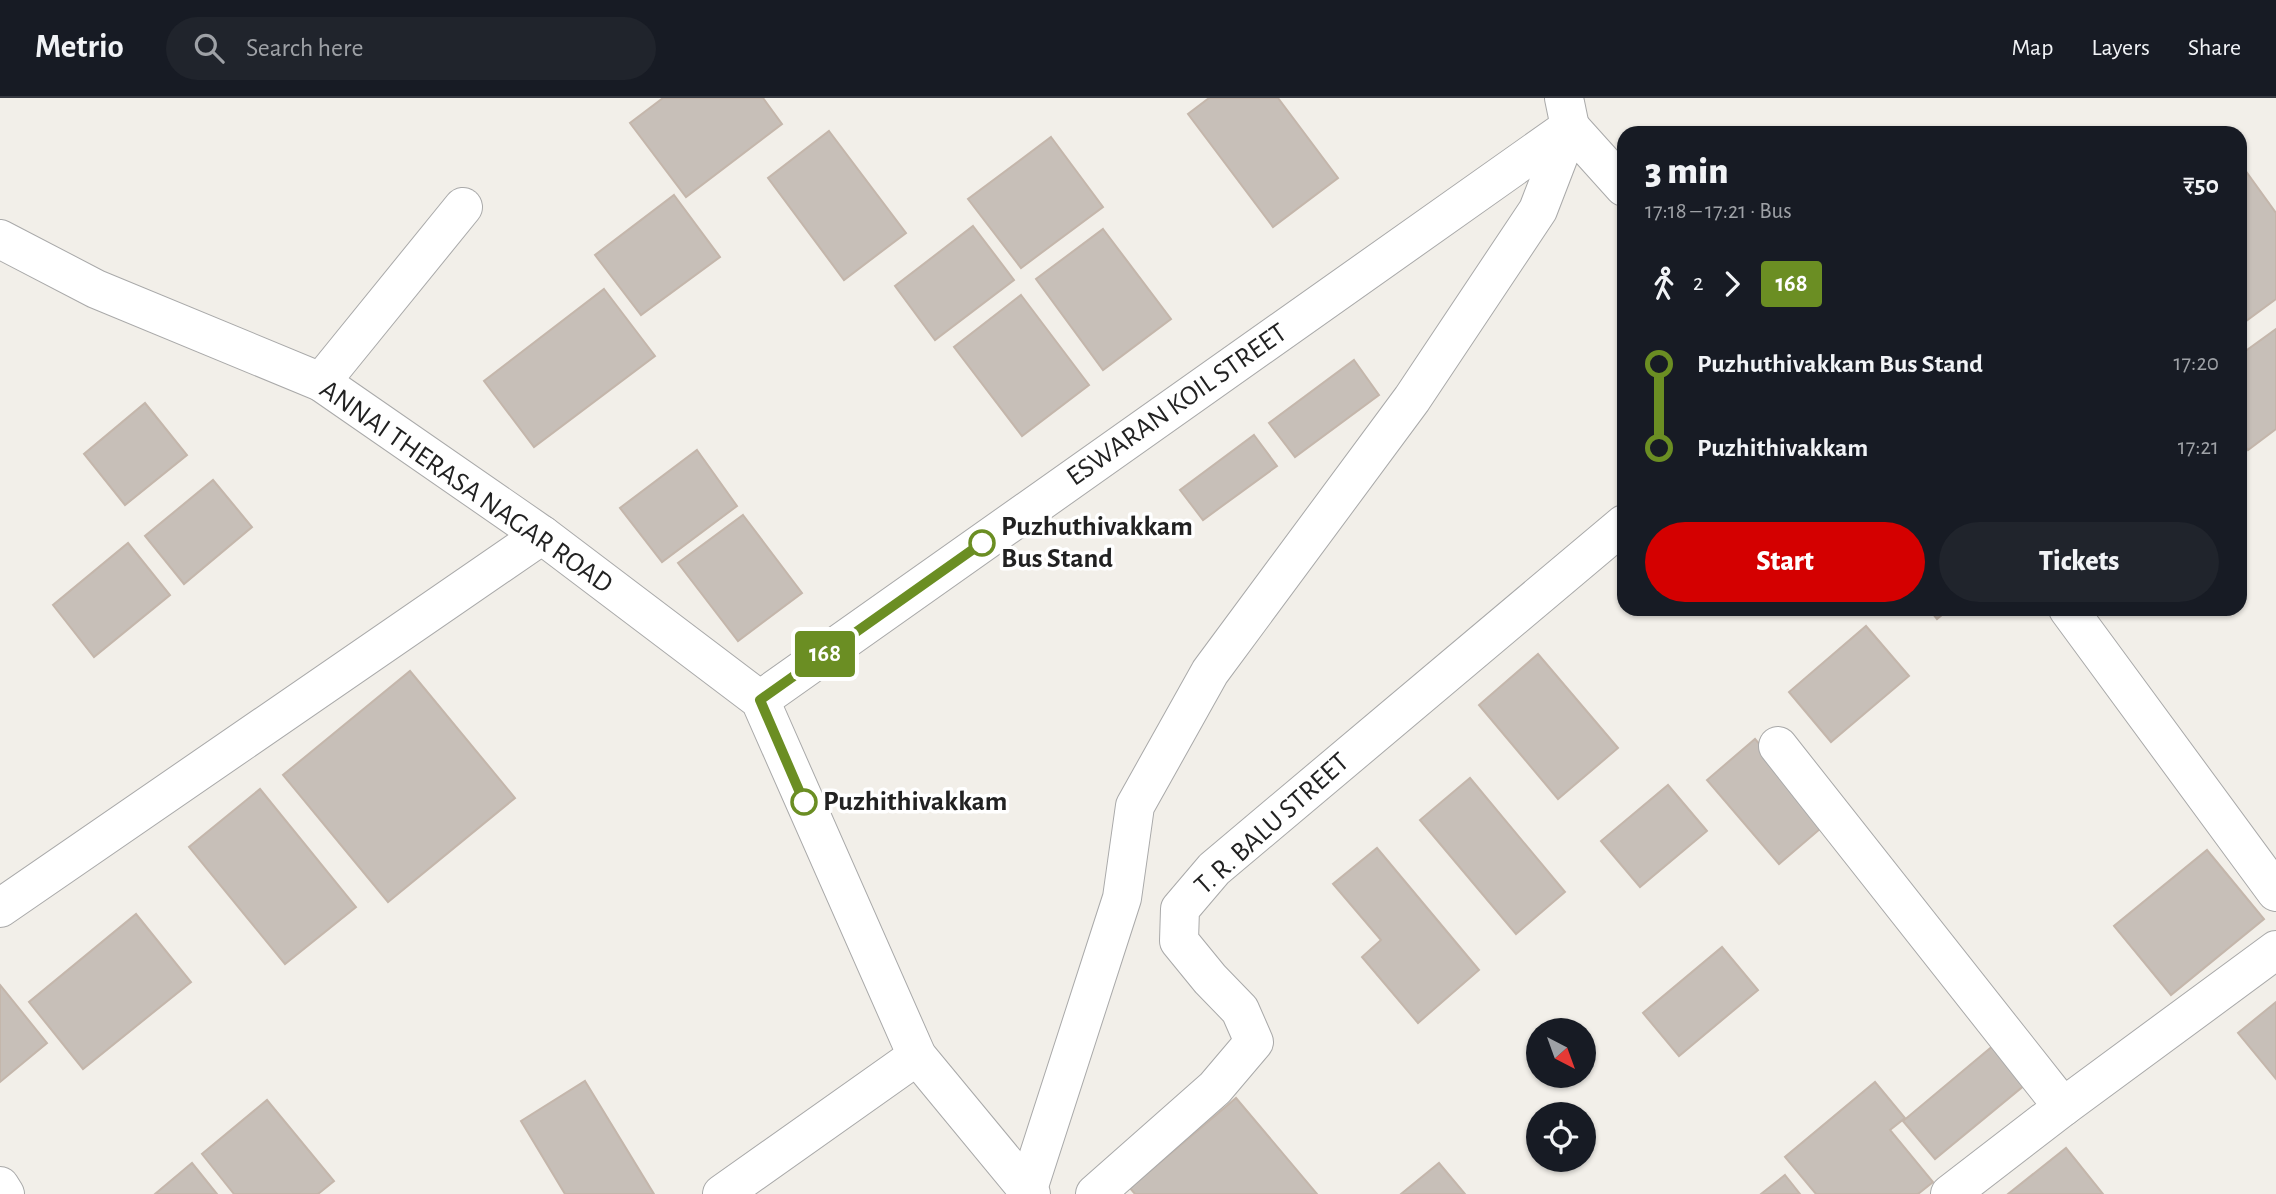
<!DOCTYPE html>
<html lang="en">
<head>
<meta charset="utf-8">
<style>
  :root { --surface:#171b24; --page:#20242c; --text:#f1f3f6; --muted:#9ea1a6; --line:#363941; --accent:#d40000 }
  body { margin:0; font-family:"Alegreya Sans",sans-serif; background:var(--page); color:var(--text); height:100vh; display:flex; flex-direction:column; font-size:26px; white-space:nowrap }
  * { box-sizing:border-box; margin:0 }
  p { font-size:23px; color:var(--muted) }
  .icon { flex:none; width:38px; height:38px; fill:none; stroke:currentColor; stroke-width:2; stroke-linecap:round; stroke-linejoin:round }
  .map { position:relative; flex:1; overflow:hidden }
  .details { position:absolute; left:1617px; top:28px; width:630px; height:490px; display:flex; flex-direction:column; background:var(--surface); border-radius:21px; box-shadow:0 2px 5px #0004 }
  .details>* { flex:none }
  .badge { padding:0 14px; border-radius:5px; font-size:24px; line-height:46px }
  .needle { width:46px; rotate:139deg }
  .controls { position:absolute; left:1526px; top:920px; display:grid; gap:14px }
  .controls a { display:grid; place-items:center; width:70px; height:70px; border-radius:50%; background:var(--surface); box-shadow:0 2px 5px #0004; font-size:35px }
  .map>.badge { position:absolute; translate:-50% -50%; box-shadow:0 0 0 4px #fff }
  .legs { display:flex; align-items:center; gap:10px; height:77px; padding:0 28px; font-size:23px }
  .legs p { margin-inline-start:auto }
  .summary { display:flex; align-items:center; justify-content:space-between; height:119px; padding:0 28px }
  h1 { font-size:38px; font-weight:800; line-height:52px }
  .primary-button { display:flex; gap:14px; margin-top:auto; padding:14px 28px }
  .primary-button a { flex:1; height:80px; border-radius:42px; background:var(--accent); color:#fff; font-size:28px; font-weight:800; line-height:80px; text-align:center }
  .primary-button a+a { background:var(--page); color:var(--text) }
  ul { padding:0 28px; list-style:none }
  li { display:flex; align-items:center; gap:24px; height:84px; font-size:26px }
  li i { display:grid; place-items:center; width:10px; height:100%; margin:0 9px; background:currentColor }
  li i::after { content:''; width:18px; height:18px; margin:-9px; border:5px solid; border-radius:50%; background:var(--surface) }
  li p { margin-inline-start:auto }
  li:first-child i { background:linear-gradient(#0000 50%,currentColor 0) }
  li:last-child i { background:linear-gradient(currentColor 50%,#0000 0) }
  header { display:flex; align-items:center; gap:42px; box-sizing:border-box; height:98px; padding:0 35px; background:var(--surface); border-bottom:2px solid var(--line) }
  header strong { font-size:33px }
  nav { display:flex; gap:38px; margin-inline-start:auto; font-size:24px }
  .search { width:490px; height:63px; background:var(--page); display:flex; align-items:center; gap:18px; box-sizing:border-box; padding:0 24px; border-radius:38px; color:var(--muted); font-size:26px }
  .map>svg:first-child { display:block }
</style>
</head>
<body>
<header>
<strong>Metrio</strong>
<div class="search"><svg class="icon" aria-label="search" viewBox="0 0 24 24"><circle cx="10" cy="10" r="6"/><path d="M15 15l6 6"/></svg>Search here</div>
<nav><a>Map</a><a>Layers</a><a>Share</a></nav>
</header>
<div class="map">
<svg width="2276" height="1096" viewBox="0 0 2276 1096">
  <rect width="100%" height="100%" fill="#f2efe9"/>
  <!-- building -->
  <g fill="#c7bfb8" stroke="#c4b6ab" stroke-width="2">
    <polygon points="663,0 763,0 782,26 686,99 630,25"/>
    <polygon points="1209,0 1278,0 1338,80 1273,129 1188,16"/>
    <polygon points="829,33 906,135 844,182 768,80"/>
    <polygon points="1051,39 1103,109 1021,170 968,101"/>
    <polygon points="2240,65 2276,115 2276,201 2242,226 2240,223"/>
    <polygon points="674,97 720,159 641,217 595,157"/>
    <polygon points="973,128 1014,182 935,242 895,188"/>
    <polygon points="1103,131 1171,221 1103,272 1036,181"/>
    <polygon points="604,191 655,258 534,349 484,283"/>
    <polygon points="1021,197 1089,287 1022,338 954,249"/>
    <polygon points="2276,231 2276,331 2248,352 2240,341 2240,257"/>
    <polygon points="1354,262 1379,297 1295,359 1269,325"/>
    <polygon points="145,305 187,357 125,407 84,356"/>
    <polygon points="1254,337 1277,368 1203,422 1180,392"/>
    <polygon points="697,352 737,408 662,464 620,410"/>
    <polygon points="213,382 252,429 184,486 145,438"/>
    <polygon points="743,417 802,495 738,543 678,465"/>
    <polygon points="128,445 170,497 94,559 53,507"/>
    <polygon points="1929,511 1949,511 1937,521"/>
    <polygon points="1866,528 1909,578 1831,644 1789,594"/>
    <polygon points="1538,556 1618,650 1558,701 1479,607"/>
    <polygon points="410,573 515,700 388,804 283,677"/>
    <polygon points="1755,641 1827,725 1779,766 1707,682"/>
    <polygon points="1470,680 1565,794 1516,836 1420,722"/>
    <polygon points="1668,687 1707,733 1640,789 1601,743"/>
    <polygon points="260,691 356,809 285,866 189,749"/>
    <polygon points="1377,750 1479,872 1418,925 1362,859 1381,842 1333,786"/>
    <polygon points="2207,752 2264,821 2171,897 2114,828"/>
    <polygon points="136,816 191,884 83,971 29,904"/>
    <polygon points="1722,849 1758,892 1679,958 1643,915"/>
    <polygon points="0,887 47,945 0,984"/>
    <polygon points="2276,904 2276,981 2238,935"/>
    <polygon points="1994,947 2026,986 1935,1061 1903,1023"/>
    <polygon points="585,983 654,1096 565,1096 521,1023"/>
    <polygon points="1875,984 1905,1020 1890,1032 1933,1084 1918,1096 1816,1096 1785,1059"/>
    <polygon points="1236,1000 1317,1096 1135,1096 1130,1090"/>
    <polygon points="267,1002 334,1083 318,1096 234,1096 202,1056"/>
    <polygon points="2066,1050 2103,1096 2008,1096"/>
    <polygon points="192,1065 217,1096 155,1096"/>
    <polygon points="1439,1065 1465,1096 1401,1096"/>
    <polygon points="1785,1077 1800,1096 1761,1096"/>
  </g>
  <g fill="none" stroke-linecap="round" stroke-linejoin="round">
    <!-- minor casing -->
    <g stroke="#a9a9a9" stroke-width="40">
      <g id="minor">
        <polyline points="0,141 96,191 321,284 542,437 760,602 917,958 1031,1096"/>
        <polyline points="321,284 463,109"/>
        <polyline points="2068,511 2276,794"/>
        <polyline points="760,602 1570,29 1564,0"/>
        <polyline points="1778,648 2063,1009 2276,852"/>
        <polyline points="0,810 542,437"/>
        <polyline points="0,1088 5,1096"/>
        <polyline points="1028,1091 1122,800 1135,708 1210,574 1412,301 1538,112 1570,29 1624,89"/>
        <polyline points="722,1096 917,958"/>
        <polyline points="1095,1096 1215,990 1254,944 1240,912 1210,881 1179,843 1180,811 1214,771 1624,426"/>
        <polyline points="1950,1096 2063,1009"/>
      </g>
    </g>
    <!-- minor -->
    <use href="#minor" stroke="#fff" stroke-width="38"/>
  </g>
  <g fill="none" stroke-linecap="round" stroke-linejoin="round">
    <!-- line-1 casing -->
    <g stroke="#fff" stroke-width="16">
      <polyline id="line-1" points="804,704 760,602 982,445"/>
    </g>
    <!-- line-1 -->
    <use href="#line-1" stroke="#6b8e23" stroke-width="10"/>
  </g>
  <!-- markers -->
  <g fill="#fff" stroke="#6b8e23" stroke-width="3.5">
    <circle cx="982" cy="445" r="12"/>
    <circle cx="804" cy="704" r="12"/>
  </g>
  <g text-anchor="middle" dominant-baseline="central" stroke-width="7" stroke-linejoin="round" paint-order="stroke">
    <!-- street labels -->
    <g font-size="28" fill="#222" stroke="#fff">
      <text transform="translate(1177 307) rotate(-35)">ESWARAN KOIL STREET</text>
      <text transform="translate(466 389) rotate(35)">ANNAI THERASA NAGAR ROAD</text>
      <text transform="translate(1272 726) rotate(-42)">T. R. BALU STREET</text>
    </g>
    <!-- stop labels -->
    <g font-size="28" font-weight="bold" fill="#222" stroke="#fff" text-anchor="start">
      <text x="1001" y="429">Puzhuthivakkam<tspan x="1001" dy="32">Bus Stand</tspan></text>
      <text x="823" y="704">Puzhithivakkam</text>
    </g>
  </g>
</svg>
<div class="controls">
<a><svg class="needle" viewBox="-14 -14 28 28"><path d="M0-13l5 13h-10z" fill="#e53935"/><path d="M0 13l5-13h-10z" fill="#9ea1a6"/></svg></a>
<a><svg class="icon" aria-label="locate" viewBox="0 0 24 24"><circle cx="12" cy="12" r="6"/><path d="M12 2v4M12 18v4M2 12h4M18 12h4"/></svg></a>
</div>
<b class="badge" style="left:825px;top:556px;background:#6b8e23;color:#fff">168</b>
<section class="details">
<div class="summary"><div><h1>3 min</h1><p>17:18 – 17:21 · Bus</p></div><b>₹50</b></div>
<div class="legs"><svg class="icon" aria-label="walk" viewBox="0 0 24 24"><circle cx="13" cy="4" r="2"/><path d="M13 8l-2 6 4 7M11 14l-3 7M7 12l3-4h3l4 4"/></svg>2<svg class="icon" aria-label="forward" viewBox="0 0 24 24"><path d="M9 5l7 7-7 7"/></svg><b class="badge" style="background:#6b8e23;color:#fff">168</b></div>
<ul>
<li><i style="color:#6b8e23"></i><b>Puzhuthivakkam Bus Stand</b><p>17:20</p></li>
<li><i style="color:#6b8e23"></i><b>Puzhithivakkam</b><p>17:21</p></li>
</ul>
<div class="primary-button"><a>Start</a><a>Tickets</a></div>
</section>
</div>
</body>
</html>
